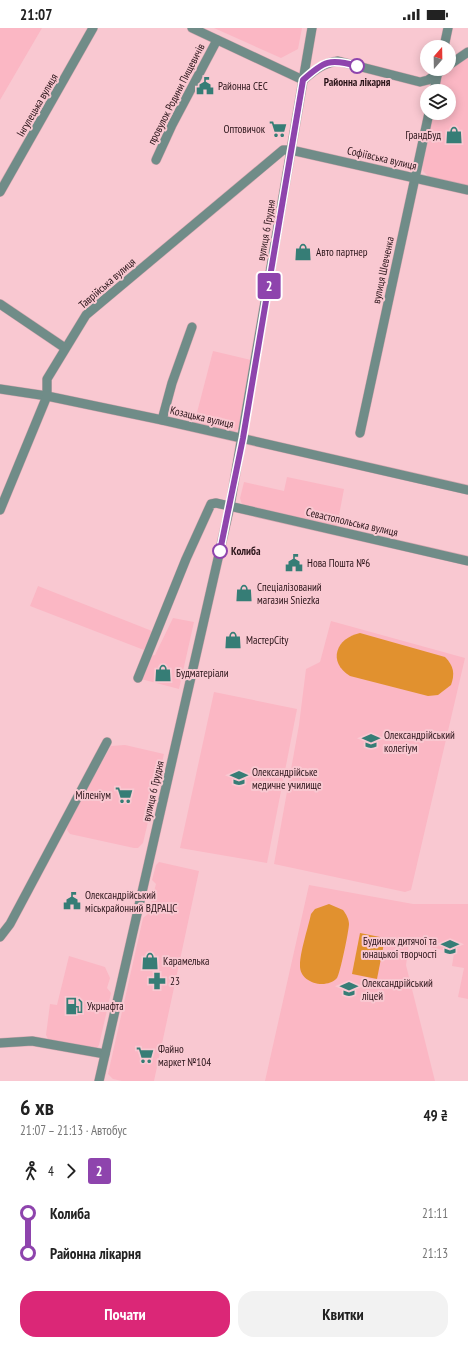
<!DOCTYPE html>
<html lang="uk">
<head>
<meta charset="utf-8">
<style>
  :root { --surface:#fff; --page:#f2f2f2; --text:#222; --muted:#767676; --accent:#db2777 }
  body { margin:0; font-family:"PT Sans Narrow",sans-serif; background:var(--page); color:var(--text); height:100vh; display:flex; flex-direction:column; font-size:15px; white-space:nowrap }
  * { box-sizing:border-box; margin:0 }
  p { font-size:13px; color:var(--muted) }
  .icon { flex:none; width:22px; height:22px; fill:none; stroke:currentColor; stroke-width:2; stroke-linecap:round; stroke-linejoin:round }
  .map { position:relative; height:1053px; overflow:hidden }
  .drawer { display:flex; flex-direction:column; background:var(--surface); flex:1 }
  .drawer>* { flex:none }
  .badge { padding:0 8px; border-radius:3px; font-size:14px; line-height:26px }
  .needle { width:26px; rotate:20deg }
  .tools { position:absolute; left:420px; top:12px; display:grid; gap:8px }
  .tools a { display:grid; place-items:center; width:36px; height:36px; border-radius:50%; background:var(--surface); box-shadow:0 2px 10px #0003; font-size:20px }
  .map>.badge { position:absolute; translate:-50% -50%; box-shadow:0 0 0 2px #fff }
  .legs { display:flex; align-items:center; gap:6px; height:44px; padding:0 20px; font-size:13px }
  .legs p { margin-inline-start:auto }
  .head { display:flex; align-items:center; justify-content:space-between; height:68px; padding:0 20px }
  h1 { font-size:22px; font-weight:800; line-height:30px }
  .primary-button { display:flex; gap:8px; margin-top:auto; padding:8px 20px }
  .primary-button a { flex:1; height:46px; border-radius:16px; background:var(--accent); color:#fff; font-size:16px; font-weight:800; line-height:46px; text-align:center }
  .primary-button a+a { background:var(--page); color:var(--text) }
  ul { padding:0 20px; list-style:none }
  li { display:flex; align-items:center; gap:14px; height:40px; font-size:15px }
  li i { display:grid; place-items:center; width:6px; height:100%; margin:0 5px; background:currentColor }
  li i::after { content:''; width:10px; height:10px; margin:-5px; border:3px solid; border-radius:50%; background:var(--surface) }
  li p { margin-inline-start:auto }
  li:first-child i { background:linear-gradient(#0000 50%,currentColor 0) }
  li:last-child i { background:linear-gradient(currentColor 50%,#0000 0) }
  .status { display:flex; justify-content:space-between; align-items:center; height:28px; padding:0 20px; background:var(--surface); direction:ltr }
  .status svg { height:11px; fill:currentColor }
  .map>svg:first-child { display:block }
</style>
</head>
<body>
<div class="status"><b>21:07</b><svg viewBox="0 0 49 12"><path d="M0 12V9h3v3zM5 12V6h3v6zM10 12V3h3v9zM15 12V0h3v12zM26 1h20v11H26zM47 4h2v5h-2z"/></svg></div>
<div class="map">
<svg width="468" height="1053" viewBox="0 0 468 1053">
  <rect width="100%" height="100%" fill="#f9c8d1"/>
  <!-- built -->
  <g fill="#fbb7c4">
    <polygon points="0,0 42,0 0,72"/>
    <polygon points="214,0 302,0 298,21 281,30"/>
    <polygon points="468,29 468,158 429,149 423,143 422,136 433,85 449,85 449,63 437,63 439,56 443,47"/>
    <polygon points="213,323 251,332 240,399 236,403 231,404 194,396"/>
    <polygon points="287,449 344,461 337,498 243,477 241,474 240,470 244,454 284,463"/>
    <polygon points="38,558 152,603 144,622 30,578"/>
    <polygon points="173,590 194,594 179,661 141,651 150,628 155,627"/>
    <polygon points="331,593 465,630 411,862 405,864 274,836 299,697 306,641 320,634"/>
    <polygon points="214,664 297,681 267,835 180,820"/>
    <polygon points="125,717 164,726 143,815 138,820 134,820 70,806 67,802 68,795 111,718"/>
    <polygon points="159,834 199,843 154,1053 122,1053 113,1051 108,1046 143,890 148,886 156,856 152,852 156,837"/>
    <polygon points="309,857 413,876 468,876 468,971 458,969 464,940 452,938 454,925 410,914 409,916 406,937 435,1053 265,1053"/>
    <polygon points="69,928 105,939 110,950 107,960 111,965 99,1017 97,1020 82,1020 48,1011 46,1007 50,976 57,977"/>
  </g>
  <!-- green -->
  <g fill="#e1912f">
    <path d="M360 605 445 629C454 638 455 646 451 657L438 667 428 668 350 648C327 634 336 610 360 605Z"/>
    <path d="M329 876 343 882C346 886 349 891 349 896 349 902 340 946 337 950 326 962 299 955 300 937 300 924 308 900 311 886L315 881Z"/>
    <polygon points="360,905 385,910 377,951 352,946"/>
  </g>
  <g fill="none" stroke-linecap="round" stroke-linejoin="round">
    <!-- minor casing -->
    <g stroke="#d4a8b0" stroke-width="10">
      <g id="minor">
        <polyline points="192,0 303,52"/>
        <polyline points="444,19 448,0"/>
        <polyline points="449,37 468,24"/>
        <path d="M303 52C315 42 323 35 338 33L420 54 428 52 444 41"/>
        <polyline points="434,63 438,43"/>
        <polyline points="156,132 172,97 217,12"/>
        <polyline points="0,164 93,0"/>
        <polyline points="0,276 65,320"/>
        <polyline points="0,361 47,368 162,392 468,462"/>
        <polyline points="162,392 172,355 192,299"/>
        <polyline points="360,405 429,85"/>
        <polyline points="0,482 47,368 47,351 86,287 283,122 291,122 468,162"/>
        <polyline points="138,650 186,531 211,476 216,475 468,533"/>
        <polyline points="0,909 10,896 107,714"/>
        <polyline points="0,1015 32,1013 105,1026"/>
        <polyline points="99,1053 230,478 312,0"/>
      </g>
    </g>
    <!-- minor -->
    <use href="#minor" stroke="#708c88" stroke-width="9"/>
  </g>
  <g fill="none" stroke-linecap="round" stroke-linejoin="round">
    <!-- line-1 casing -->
    <g stroke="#fff" stroke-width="9">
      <path id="line-1" d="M220 523 243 410 303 52C324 33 330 30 357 38"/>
    </g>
    <!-- line-1 -->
    <use href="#line-1" stroke="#8e44ad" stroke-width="6"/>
  </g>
  <!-- icons -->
  <defs>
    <g id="civic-bare" transform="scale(1.38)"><path d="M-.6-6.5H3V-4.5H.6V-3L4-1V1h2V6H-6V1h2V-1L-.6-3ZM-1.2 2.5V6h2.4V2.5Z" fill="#367d76" stroke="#f9c8d1" stroke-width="2.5" paint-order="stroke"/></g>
    <g id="supermarket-bare" transform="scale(1.38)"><path d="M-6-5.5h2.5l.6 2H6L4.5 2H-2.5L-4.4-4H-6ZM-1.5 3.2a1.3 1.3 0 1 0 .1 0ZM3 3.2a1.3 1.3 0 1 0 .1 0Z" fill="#367d76" stroke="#f9c8d1" stroke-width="2.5" paint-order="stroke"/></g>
    <g id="shop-bare" transform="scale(1.38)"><path d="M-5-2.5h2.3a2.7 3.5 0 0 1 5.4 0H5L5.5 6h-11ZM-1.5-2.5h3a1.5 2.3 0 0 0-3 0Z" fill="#367d76" stroke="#f9c8d1" stroke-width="2.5" paint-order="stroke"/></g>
    <g id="school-bare" transform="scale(1.38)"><path d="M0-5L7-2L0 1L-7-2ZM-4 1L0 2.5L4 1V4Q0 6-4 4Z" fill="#367d76" stroke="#f9c8d1" stroke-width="2.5" paint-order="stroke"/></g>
    <g id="university-bare" transform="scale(1.38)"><path d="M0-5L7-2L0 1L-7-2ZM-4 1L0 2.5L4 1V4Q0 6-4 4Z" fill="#367d76" stroke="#f9c8d1" stroke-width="2.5" paint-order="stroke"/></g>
    <g id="pharmacy-bare" transform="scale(1.38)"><path d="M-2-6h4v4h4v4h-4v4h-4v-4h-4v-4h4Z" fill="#367d76" stroke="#f9c8d1" stroke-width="2.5" paint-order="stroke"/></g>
    <g id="fuel-bare" transform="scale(1.38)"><path d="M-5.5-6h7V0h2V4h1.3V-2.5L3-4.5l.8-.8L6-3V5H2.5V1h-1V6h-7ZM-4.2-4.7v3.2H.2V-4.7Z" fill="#367d76" stroke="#f9c8d1" stroke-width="2.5" paint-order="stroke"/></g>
  </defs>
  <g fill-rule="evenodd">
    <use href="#civic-bare" x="205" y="58"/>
    <use href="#supermarket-bare" x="278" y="101"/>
    <use href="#shop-bare" x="454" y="107"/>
    <use href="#shop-bare" x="303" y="224"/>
    <use href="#civic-bare" x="294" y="535"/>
    <use href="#shop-bare" x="244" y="565"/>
    <use href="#shop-bare" x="233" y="612"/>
    <use href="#shop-bare" x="163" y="645"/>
    <use href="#school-bare" x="371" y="713"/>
    <use href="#university-bare" x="239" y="750"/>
    <use href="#supermarket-bare" x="124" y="767"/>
    <use href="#civic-bare" x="72" y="873"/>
    <use href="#school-bare" x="450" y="919"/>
    <use href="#shop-bare" x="150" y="933"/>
    <use href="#pharmacy-bare" x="157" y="953"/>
    <use href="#school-bare" x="349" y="961"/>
    <use href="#fuel-bare" x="74" y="978"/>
    <use href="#supermarket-bare" x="145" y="1027"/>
  </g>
  <!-- markers -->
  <g fill="#fff" stroke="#8e44ad" stroke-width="2">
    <circle cx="357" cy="38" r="7"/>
    <circle cx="220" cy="523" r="7"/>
  </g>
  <g text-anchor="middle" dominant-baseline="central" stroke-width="4" stroke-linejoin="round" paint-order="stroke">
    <!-- stop labels -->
    <g font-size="11" font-weight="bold" fill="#2a1419" stroke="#f9c8d1">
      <text x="357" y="54">Районна лікарня</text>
      <text x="231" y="523" text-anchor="start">Колиба</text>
    </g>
    <!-- poi labels -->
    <g font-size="11" fill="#2a1419" stroke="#f9c8d1" text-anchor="start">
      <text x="218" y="58">Районна СЕС</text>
      <text x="265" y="101" text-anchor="end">Оптовичок</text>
      <text x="441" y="107" text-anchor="end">ГрандБуд</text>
      <text x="316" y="224">Авто партнер</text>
      <text x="307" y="535">Нова Пошта №6</text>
      <text x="257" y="559">Спеціалізований<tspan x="257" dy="13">магазин Sniezka</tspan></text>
      <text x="246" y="612">МастерCity</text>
      <text x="176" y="645">Будматеріали</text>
      <text x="384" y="707">Олександрійський<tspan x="384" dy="13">колегіум</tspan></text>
      <text x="252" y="744">Олександрійське<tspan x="252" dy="13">медичне училище</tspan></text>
      <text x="111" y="767" text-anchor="end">Міленіум</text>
      <text x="85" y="867">Олександрійський<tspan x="85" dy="13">міськрайонний ВДРАЦС</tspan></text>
      <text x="437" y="913" text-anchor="end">Будинок дитячої та<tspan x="437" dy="13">юнацької творчості</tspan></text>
      <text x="163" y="933">Карамелька</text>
      <text x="170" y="953">23</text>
      <text x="362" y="955">Олександрійський<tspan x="362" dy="13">ліцей</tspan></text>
      <text x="87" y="978">Укрнафта</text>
      <text x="158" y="1021">Файно<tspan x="158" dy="13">маркет №104</tspan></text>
    </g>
    <!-- street labels -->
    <g font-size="11" fill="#2a1419" stroke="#f9c8d1">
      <text transform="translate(176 66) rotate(-63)">провулок Родини Пищевичів</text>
      <text transform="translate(37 77) rotate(-60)">Інгулецька вулиця</text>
      <text transform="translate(382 130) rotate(13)">Софіївська вулиця</text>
      <text transform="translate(266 202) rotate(-80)">вулиця 6 Грудня</text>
      <text transform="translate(383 242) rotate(-78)">вулиця Шевченка</text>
      <text transform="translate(107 255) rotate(-41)">Таврійська вулиця</text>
      <text transform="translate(202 389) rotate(13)">Козацька вулиця</text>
      <text transform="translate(352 494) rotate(13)">Севастопольська вулиця</text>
      <text transform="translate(153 763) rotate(-77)">вулиця 6 Грудня</text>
    </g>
  </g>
</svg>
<div class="tools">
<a><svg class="needle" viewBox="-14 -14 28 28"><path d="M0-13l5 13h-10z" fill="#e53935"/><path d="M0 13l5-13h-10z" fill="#767676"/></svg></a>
<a><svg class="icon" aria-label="layers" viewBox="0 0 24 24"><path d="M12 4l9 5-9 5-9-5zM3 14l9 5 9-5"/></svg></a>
</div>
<b class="badge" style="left:269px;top:258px;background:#8e44ad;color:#fff">2</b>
</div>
<section class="drawer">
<div class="head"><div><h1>6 хв</h1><p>21:07 – 21:13 · Автобус</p></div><b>49 ₴</b></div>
<div class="legs"><svg class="icon" aria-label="walk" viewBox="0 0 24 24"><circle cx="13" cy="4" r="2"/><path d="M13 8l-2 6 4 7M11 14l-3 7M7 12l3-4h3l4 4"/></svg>4<svg class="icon" aria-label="forward" viewBox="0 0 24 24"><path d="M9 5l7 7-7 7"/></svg><b class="badge" style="background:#8e44ad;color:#fff">2</b></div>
<ul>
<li><i style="color:#8e44ad"></i><b>Колиба</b><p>21:11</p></li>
<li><i style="color:#8e44ad"></i><b>Районна лікарня</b><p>21:13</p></li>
</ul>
<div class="primary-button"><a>Почати</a><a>Квитки</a></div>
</section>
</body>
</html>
